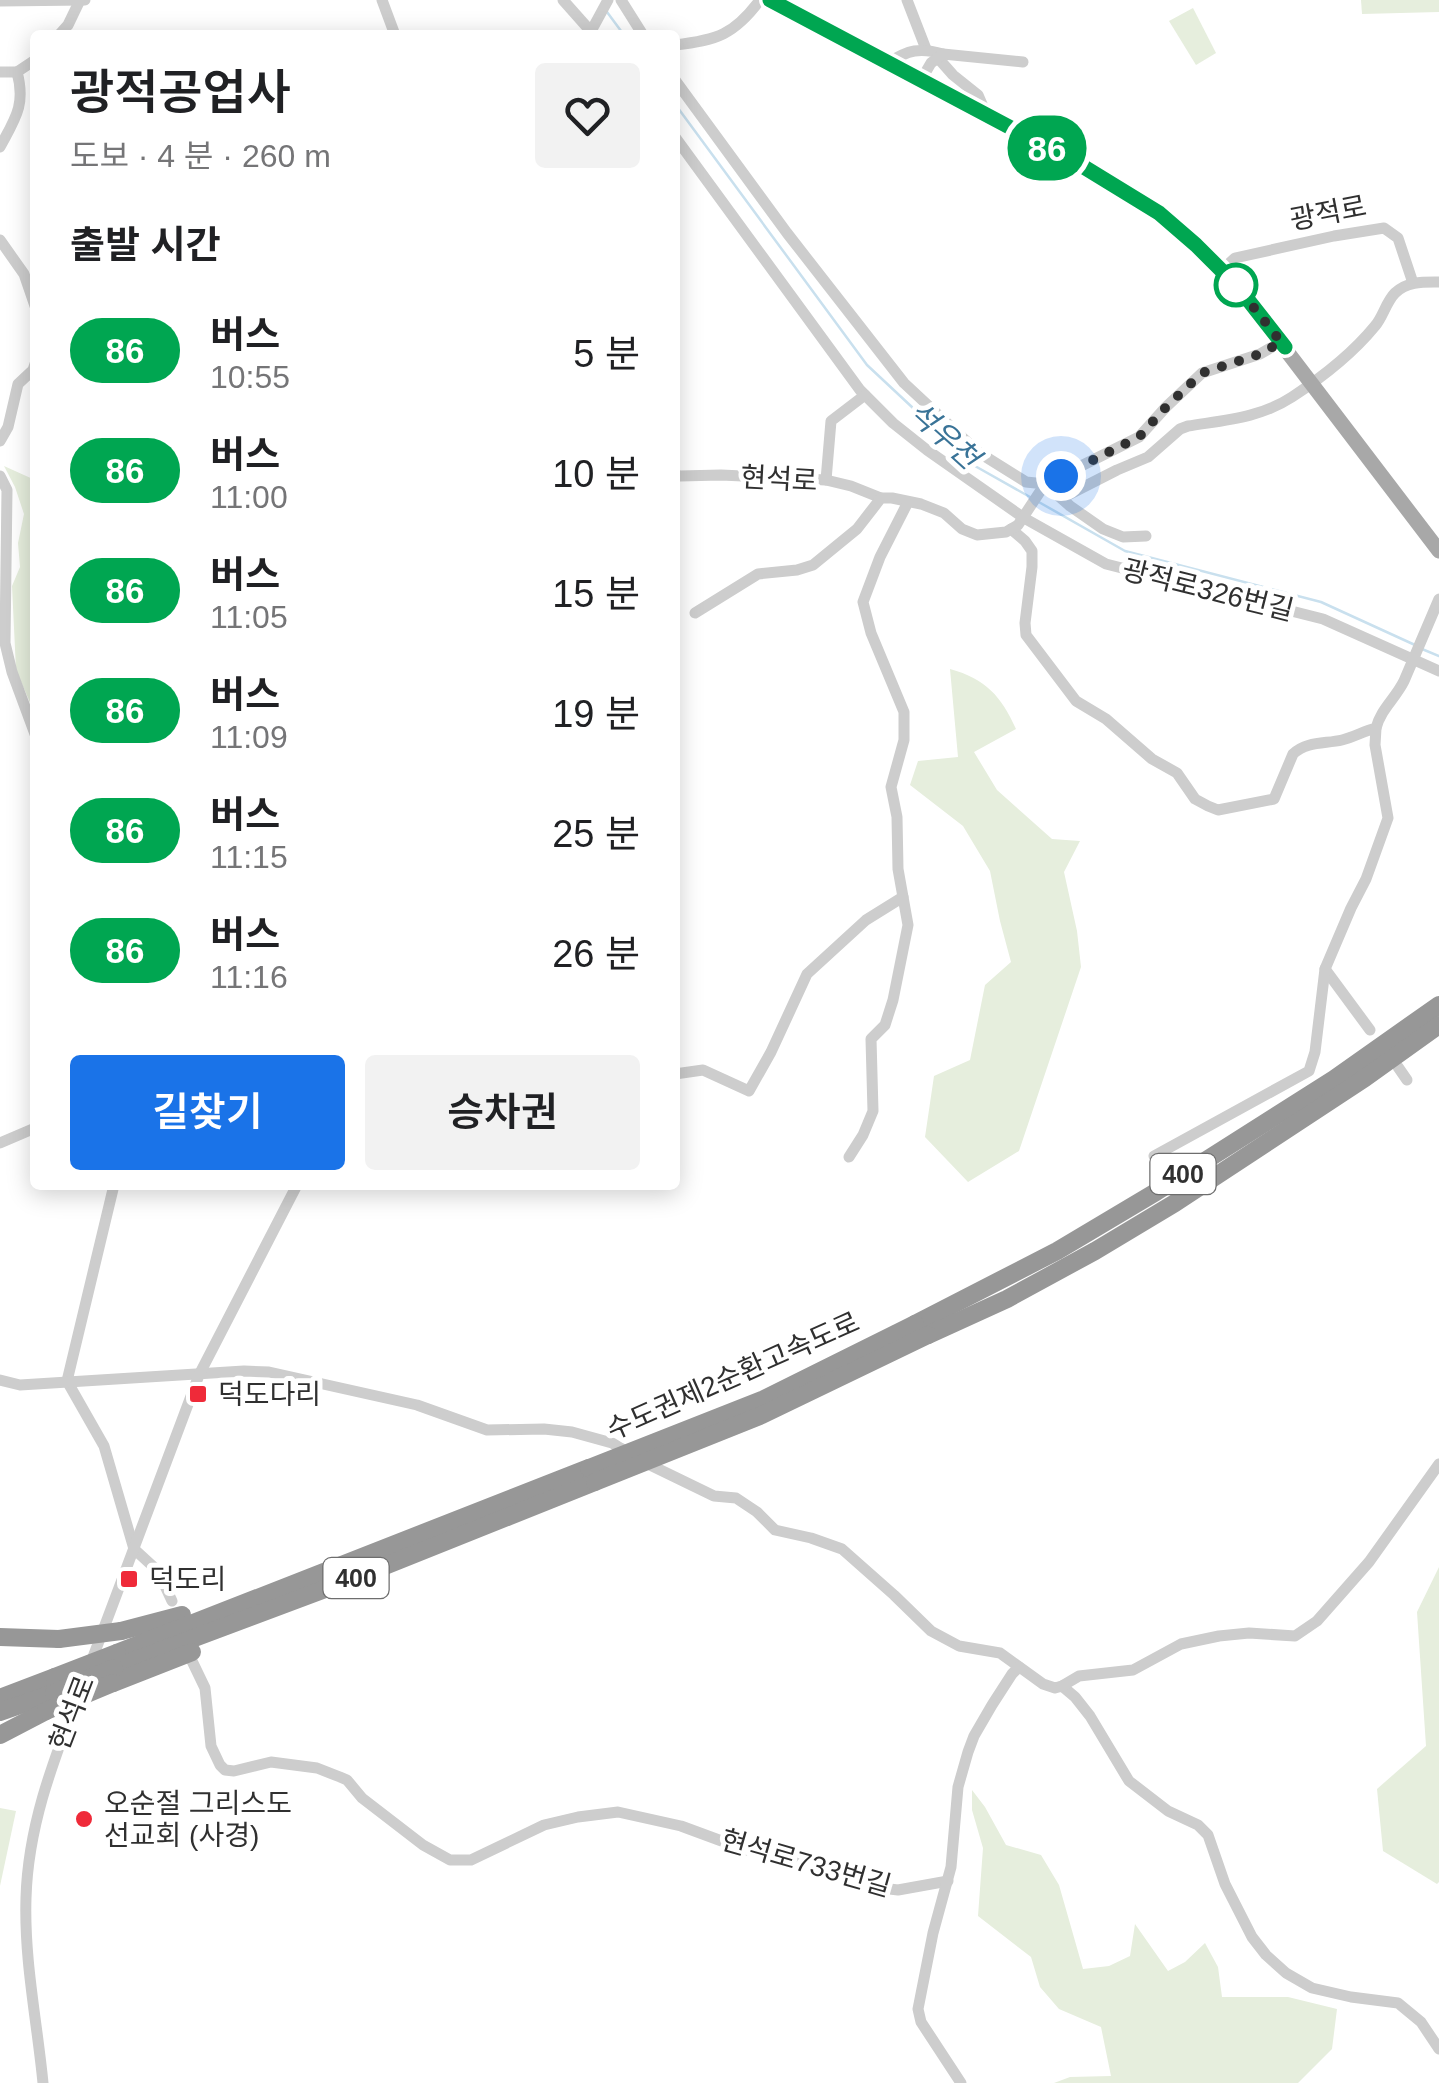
<!DOCTYPE html>
<html lang="ko">
<head>
<meta charset="utf-8">
<style>
  :root { --surface:#fff; --page:#f2f2f2; --text:#202124; --muted:#757577; --accent:#1a73e8 }
  body { margin:0; font-family:Helvetica,"Noto Sans KR",sans-serif; background:var(--page); color:var(--text); height:100vh; display:flex; flex-direction:column; font-size:38px; white-space:nowrap }
  * { box-sizing:border-box; margin:0 }
  p { font-size:32px; color:var(--muted) }
  .icon { flex:none; width:55px; height:55px; fill:none; stroke:currentColor; stroke-width:2; stroke-linecap:round; stroke-linejoin:round }
  .map { position:relative; flex:1; overflow:hidden }
  .drawer { position:absolute; left:30px; top:30px; width:650px; height:1160px; display:flex; flex-direction:column; background:var(--surface); border-radius:10px; box-shadow:0 5px 25px #0003 }
  .drawer>* { flex:none }
  .badge { padding:0 20px; border-radius:32px; font-size:35px; line-height:65px }
  .you { position:absolute; width:50px; height:50px; margin:-25px; border:8px solid #fff; border-radius:50%; background:#1a73e8; box-shadow:0 0 0 15px #1a73e833 }
  .map>.badge { position:absolute; translate:-50% -50%; box-shadow:0 0 0 5px #fff }
  h2 { padding:0 40px; font-size:38px; line-height:90px }
  .round { display:grid; place-items:center; flex:none; width:105px; height:105px; border-radius:10px; background:var(--page) }
  .head { display:flex; align-items:center; justify-content:space-between; height:170px; padding:0 40px }
  h1 { font-size:48px; font-weight:600; line-height:75px }
  .action { display:flex; gap:20px; margin-top:auto; padding:20px 40px }
  .action a { flex:1; height:115px; border-radius:10px; background:var(--accent); color:#fff; font-size:40px; font-weight:600; line-height:115px; text-align:center }
  .action a+a { background:var(--page); color:var(--text) }
  ul { padding:0; list-style:none }
  li { display:flex; align-items:center; gap:30px; height:120px; padding:0 40px }
  li div { flex:1 }
  li b { display:block; font-size:38px }
  li em { font-style:normal }
  li .badge { min-width:110px; font-weight:700; text-align:center }
  .map>svg:first-child { display:block }
</style>
</head>
<body>
<div class="map">
<svg width="1439" height="2083" viewBox="0 0 1439 2083">
  <rect width="100%" height="100%" fill="#fff"/>
  <!-- green -->
  <g fill="#e6eedd">
    <polygon points="1361,0 1439,0 1439,12 1362,14"/>
    <polygon points="1193,8 1216,53 1196,65 1169,21"/>
    <polygon points="4,466 35,480 35,714 16,670 12,586 20,567 18,543 24,514 15,487"/>
    <path d="M950 669C986 679 1001 696 1016 729L974 752 997 790 1052 839 1080 841 1064 872 1077 931 1081 967 1019 1151 968 1182 925 1137 934 1076 970 1060 985 985 1011 962 1000 921 990 871 963 826 910 785 918 761 958 757Z"/>
    <polygon points="1439,1567 1439,1882 1437,1884 1383,1851 1377,1789 1426,1746 1417,1612"/>
    <polygon points="972,1790 985,1807 1006,1845 1041,1855 1059,1885 1083,1969 1109,1966 1130,1956 1135,1924 1168,1971 1185,1962 1205,1943 1218,1967 1222,1997 1288,1997 1337,2009 1332,2049 1298,2083 1054,2083 1070,2077 1111,2076 1101,2027 1059,2009 1040,1987 1031,1957 978,1916 983,1848 972,1810"/>
    <polygon points="0,1808 16,1811 0,1886"/>
  </g>
  <g fill="none" stroke-linecap="round" stroke-linejoin="round">
    <!-- stream -->
    <g stroke="#c9e0ee" stroke-width="2.5">
      <polyline points="607,12 624,35"/>
      <polyline points="675,104 867,365 975,466 1030,497"/>
      <polyline points="1037,501 1125,551 1321,602 1415,645"/>
      <polyline points="1422,649 1439,656"/>
    </g>
    <!-- minor -->
    <g stroke="#cdcdcd" stroke-width="11">
      <polyline points="382,0 395,35"/>
      <polyline points="563,0 594,35"/>
      <polyline points="621,0 643,35"/>
      <polyline points="907,0 926,49"/>
      <polyline points="0,1 85,0"/>
      <polyline points="59,35 68,25 80,0"/>
      <polyline points="589,35 608,0"/>
      <path d="M675 45C717 40 734 35 760 0"/>
      <polyline points="938,58 953,75 978,95 987,116"/>
      <path d="M888 63C908 50 920 47 943 54"/>
      <polyline points="0,72 17,72"/>
      <polyline points="675,80 787,233 904,383 978,452 1026,482 1045,484 1070,506 1103,529 1123,537 1146,536"/>
      <polyline points="921,80 931,63 943,54 1023,62"/>
      <polyline points="675,137 860,390 893,423 927,450 1024,518 1106,564 1323,619 1439,671"/>
      <path d="M0 147C15 119 26 105 17 72L35 60"/>
      <polyline points="0,240 24,274 35,306"/>
      <polyline points="1222,270 1235,258 1334,236 1384,228 1398,238 1413,283"/>
      <polyline points="0,441 8,427 18,384 33,370 35,364"/>
      <polyline points="675,474 680,476 721,475 826,480 851,486 881,498"/>
      <polyline points="0,476 7,490 5,643 12,672 35,734"/>
      <polyline points="826,480 831,421 865,395"/>
      <path d="M1062 498 1117 470 1148 457 1180 429 1188 426C1225 420 1260 418 1292 397 1321 378 1353 353 1375 326 1383 317 1386 302 1395 293 1407 281 1424 282 1439 282"/>
      <path d="M1011 529 1025 541 1032 551V567L1025 623 1026 635 1076 701 1106 719 1152 759 1177 773 1195 799 1208 806 1218 810 1274 799 1293 754C1307 741 1325 744 1342 740 1354 737 1364 731 1376 728 1381 709 1395 699 1404 681L1439 599"/>
      <polyline points="695,613 758,574 797,570 813,565 857,529 881,498 892,498 921,504 944,513 962,529 977,535 1006,532 1018,525 1045,484 1139,437 1166,407 1202,373 1260,354 1281,342"/>
      <polyline points="1325,969 1370,1030"/>
      <polyline points="1398,1067 1407,1080"/>
      <polyline points="675,1074 703,1070 749,1091 771,1052 807,974 866,920 903,897"/>
      <polyline points="0,1143 35,1128"/>
      <polyline points="1154,1156 1309,1071 1315,1052 1325,969 1351,908 1366,879 1388,818 1375,745 1376,728"/>
      <polyline points="849,1157 863,1135 873,1111 871,1039 885,1025 893,1000 908,925 898,869 897,817 891,787 904,740 904,712 871,633 863,602 880,557 908,502"/>
      <polyline points="114,1185 67,1381 104,1446 134,1549 158,1571 172,1601"/>
      <polyline points="0,1380 20,1385 244,1371 269,1372 417,1405 487,1430 544,1429 572,1432 612,1443 646,1463 714,1496 736,1498 757,1512 775,1530 811,1538 842,1549 894,1595 931,1631 959,1646 1000,1653 1043,1684 1055,1688 1062,1686 1075,1697 1090,1716 1129,1781 1168,1811 1198,1825 1208,1835 1225,1884 1252,1937 1266,1955 1286,1973 1312,1988 1351,1997 1398,2003 1421,2022 1439,2049"/>
      <polyline points="192,1661 205,1688 211,1746 220,1765 225,1770 234,1771 271,1762 317,1768 340,1777 347,1780 362,1798 423,1845 450,1860 471,1860 544,1825 578,1817 618,1812 681,1826 746,1850 794,1854 822,1873 862,1880 873,1887 898,1890 948,1881"/>
      <polyline points="90,1665 199,1375 297,1185"/>
      <polyline points="1062,1686 1079,1676 1133,1670 1181,1644 1219,1636 1249,1633 1295,1636 1317,1621 1369,1562 1439,1464"/>
      <path d="M43 2083C37 2021 24 1960 26 1898 28 1826 53 1762 78 1696"/>
      <polyline points="961,2083 921,2022 918,2009 933,1933 951,1867 958,1787 968,1752 974,1736 992,1705 1012,1674 1019,1667"/>
    </g>
    <!-- major -->
    <polyline stroke="#a8a8a8" stroke-width="15" points="771,0 1079,164 1159,213 1178,227 1238,287 1439,551"/>
    <!-- highway -->
    <g stroke="#979797" stroke-width="18">
      <polyline points="915,1324 1057,1251 1156,1192 1334,1079 1439,1005"/>
      <polyline points="928,1335 1007,1299 1095,1251 1175,1203 1365,1078 1439,1025"/>
      <polyline points="121,1631 182,1615"/>
      <polyline points="0,1637 59,1639"/>
      <polyline points="117,1653 589,1468"/>
      <polyline points="114,1668 357,1577 595,1482"/>
      <polyline points="113,1683 192,1652"/>
      <polyline points="0,1698 55,1677"/>
      <polyline points="0,1712 54,1693"/>
      <polyline points="0,1735 46,1711"/>
    </g>
    <!-- highway-bridge -->
    <g stroke="#979797" stroke-width="18">
      <polyline points="589,1468 764,1399 915,1324"/>
      <polyline points="595,1482 762,1415 928,1335"/>
      <polyline points="59,1639 121,1631"/>
      <polyline points="55,1677 117,1653"/>
      <polyline points="54,1693 114,1668"/>
      <polyline points="46,1711 113,1683"/>
    </g>
  </g>
  <g fill="none" stroke-linecap="round" stroke-linejoin="round">
    <!-- line casing -->
    <g stroke="#fff" stroke-width="22">
      <polyline id="line" points="770,0 1079,164 1159,213 1196,245 1238,287 1285,347"/>
    </g>
    <!-- line -->
    <use href="#line" stroke="#00a651" stroke-width="15"/>
    <!-- walk -->
    <polyline stroke="#303030" stroke-width="10" stroke-dasharray="0 18" points="1061,476 1139,437 1166,407 1202,373 1260,354 1281,342 1236,285"/>
  </g>
  <!-- markers -->
  <circle fill="#fff" stroke="#00a651" stroke-width="5" cx="1236" cy="285" r="20"/>
  <g fill="#ef2a39" stroke="#fff" stroke-width="4">
    <rect x="188" y="1384" width="20" height="20" rx="5"/>
    <rect x="119" y="1569" width="20" height="20" rx="5"/>
    <circle cx="84" cy="1819" r="10"/>
  </g>
  <g text-anchor="middle" dominant-baseline="central" stroke-width="10" stroke-linejoin="round" paint-order="stroke">
    <!-- shield labels -->
    <g fill="#fff" stroke="#6e6e6e" stroke-width="2.5">
      <rect x="1150.5" y="1154" width="65" height="40" rx="8"/>
      <rect x="323.5" y="1558" width="65" height="40" rx="8"/>
    </g>
    <g font-size="25" font-weight="bold" fill="#303030">
      <text x="1183" y="1174">400</text>
      <text x="356" y="1578">400</text>
    </g>
    <!-- street labels -->
    <g font-size="28" fill="#303030" stroke="#fff">
      <text transform="translate(1328 213) rotate(-11)">광적로</text>
      <text transform="translate(779 479) rotate(3)">현석로</text>
      <text transform="translate(1208 590) rotate(14)">광적로326번길</text>
      <text transform="translate(733 1376) rotate(-24)">수도권제2순환고속도로</text>
      <text transform="translate(72 1713) rotate(-69)">현석로</text>
      <text transform="translate(806 1863) rotate(16)">현석로733번길</text>
    </g>
    <!-- poi labels -->
    <g font-size="28" fill="#303030" stroke="#fff" text-anchor="start">
      <text x="218" y="1394">덕도다리</text>
      <text x="149" y="1579">덕도리</text>
      <text x="104" y="1803">오순절 그리스도<tspan x="104" dy="32">선교회 (사경)</tspan></text>
    </g>
    <!-- water labels -->
    <g font-size="30" font-style="italic" fill="#397397" stroke="#fff">
      <text transform="translate(944 435) rotate(42)">석우천</text>
    </g>
  </g>
</svg>
<div class="you" style="left:1061px;top:476px"></div>
<b class="badge" style="left:1047px;top:148px;background:#00a651;color:#fff">86</b>
<section class="drawer">
<div class="head"><div><h1>광적공업사</h1><p>도보 · 4 분 · 260 m</p></div><a class="round"><svg class="icon" aria-label="heart" viewBox="0 0 24 24"><path d="M12 20l-8-8c-3-5 5-10 8-4 3-6 11-1 8 4z"/></svg></a></div>
<h2>출발 시간</h2>
<ul>
<li><span class="badge" style="background:#00a651;color:#fff">86</span><div><b>버스</b><p>10:55</p></div><em>5 분</em></li>
<li><span class="badge" style="background:#00a651;color:#fff">86</span><div><b>버스</b><p>11:00</p></div><em>10 분</em></li>
<li><span class="badge" style="background:#00a651;color:#fff">86</span><div><b>버스</b><p>11:05</p></div><em>15 분</em></li>
<li><span class="badge" style="background:#00a651;color:#fff">86</span><div><b>버스</b><p>11:09</p></div><em>19 분</em></li>
<li><span class="badge" style="background:#00a651;color:#fff">86</span><div><b>버스</b><p>11:15</p></div><em>25 분</em></li>
<li><span class="badge" style="background:#00a651;color:#fff">86</span><div><b>버스</b><p>11:16</p></div><em>26 분</em></li>
</ul>
<div class="action"><a>길찾기</a><a>승차권</a></div>
</section>
</div>
</body>
</html>
